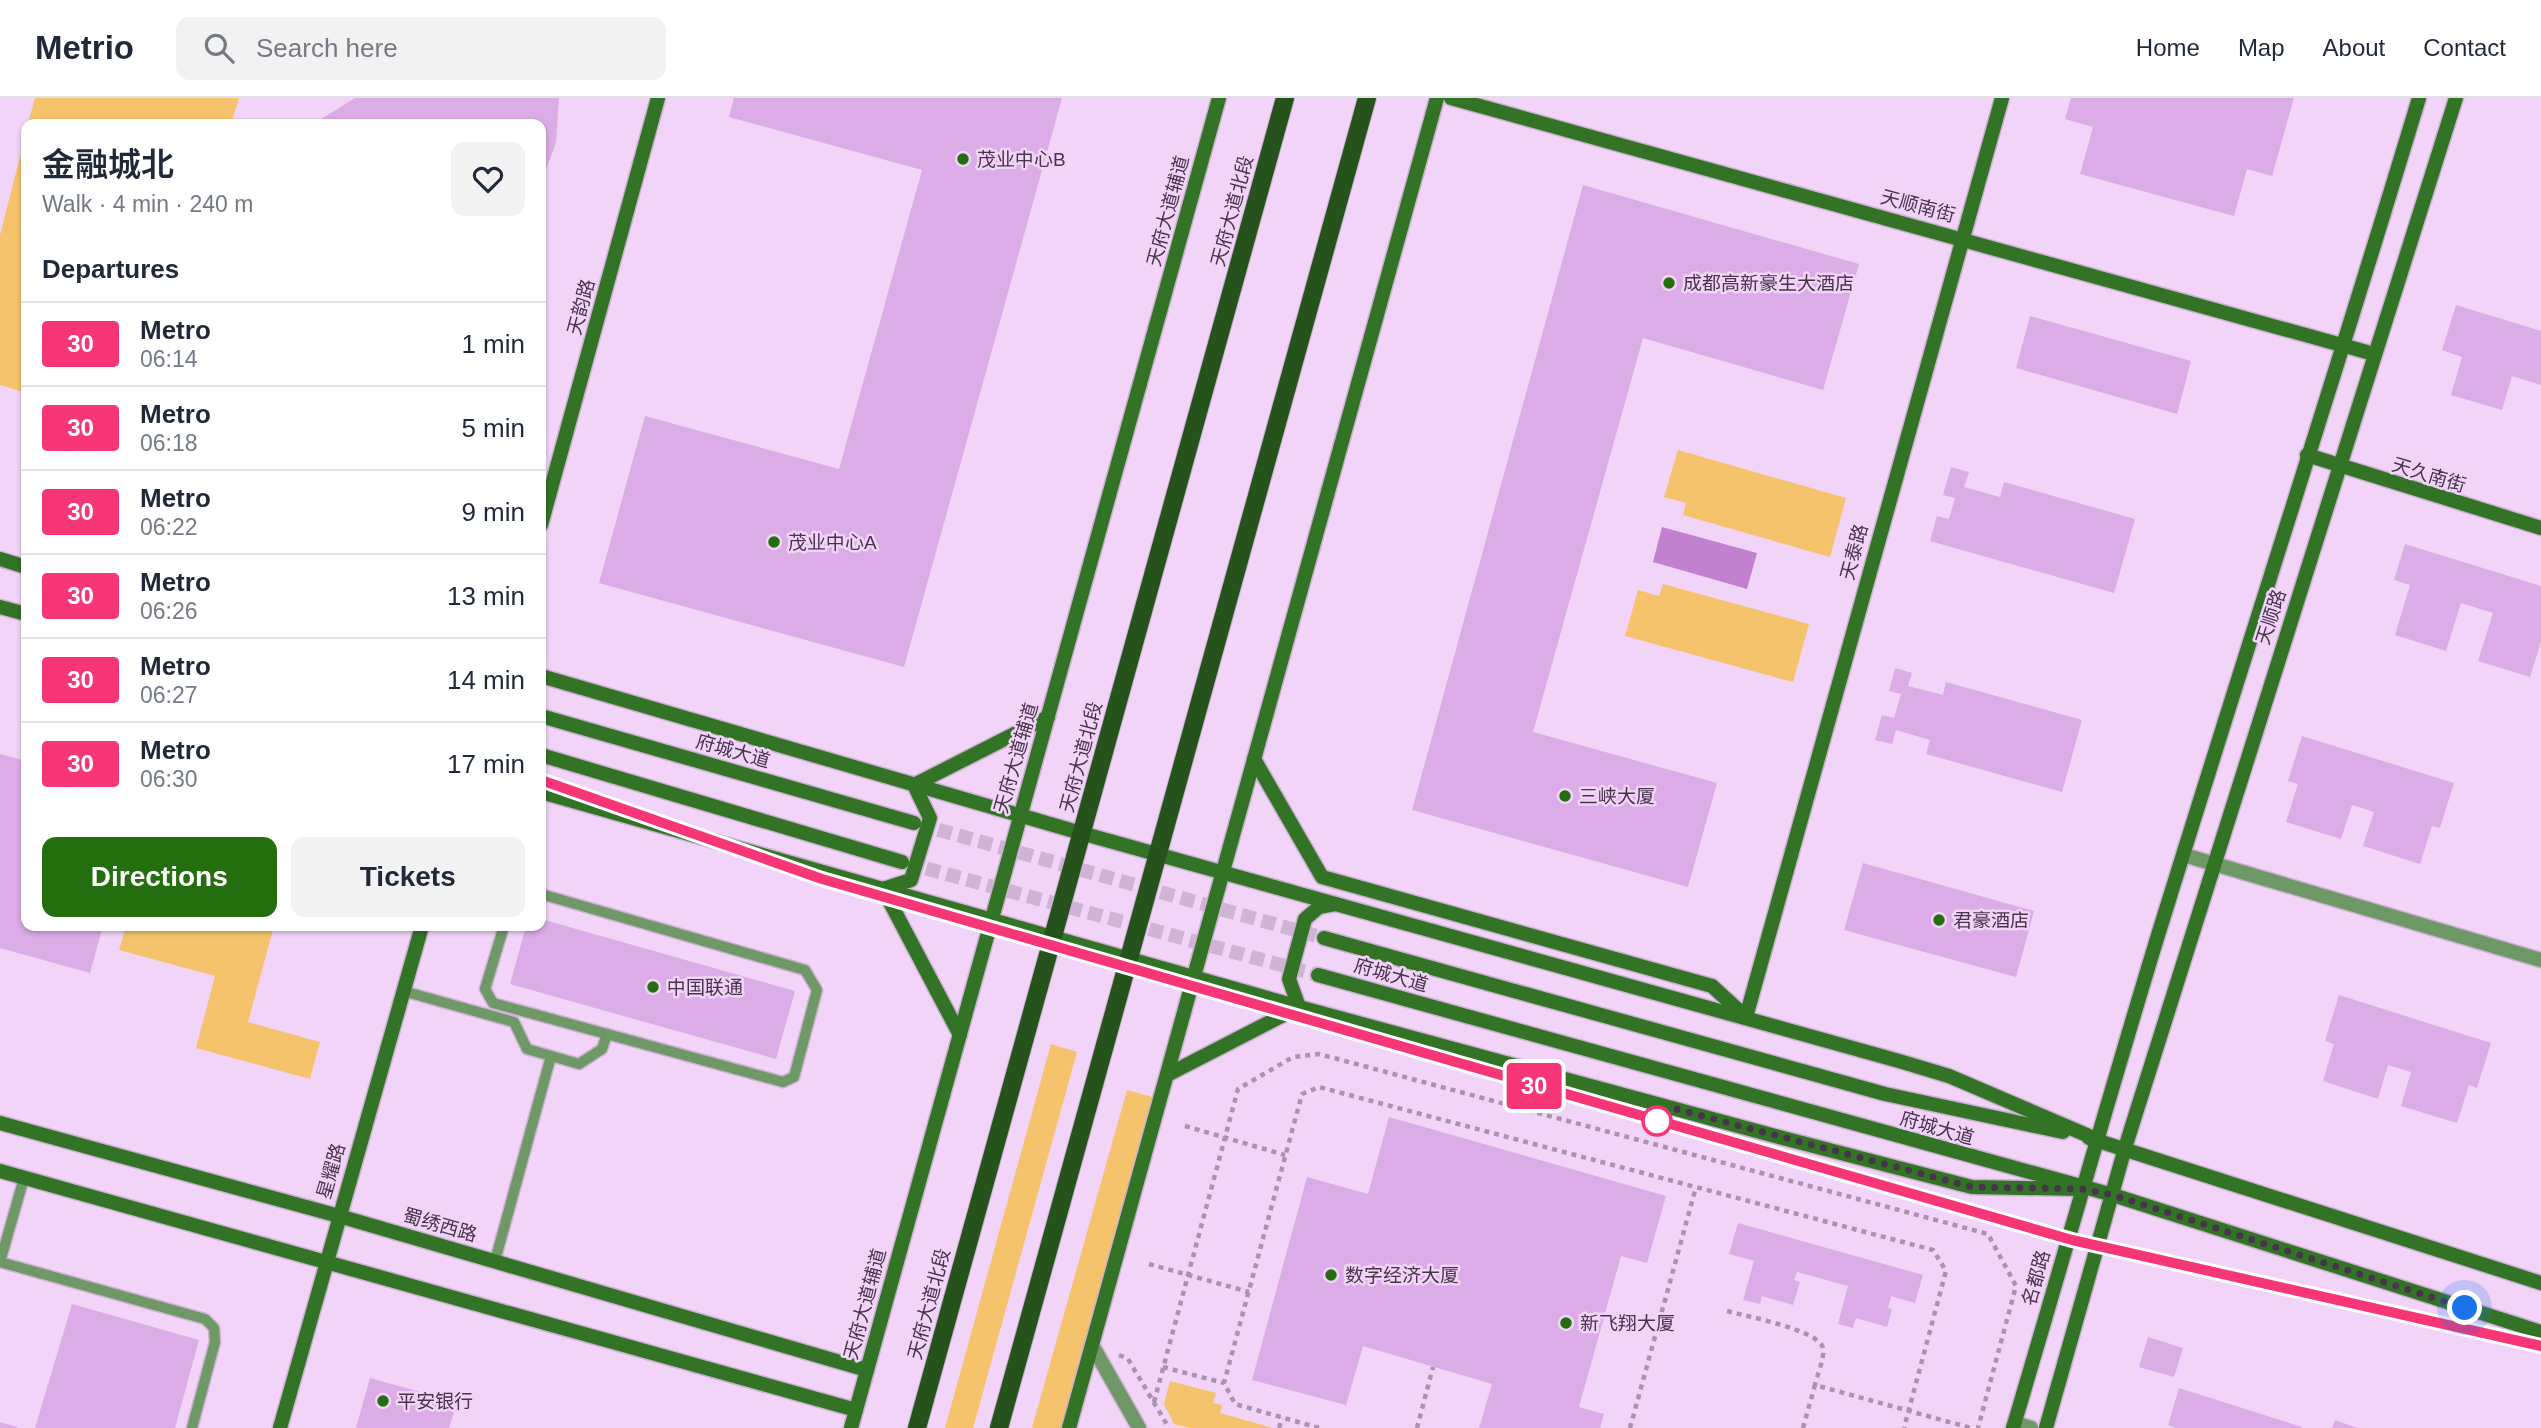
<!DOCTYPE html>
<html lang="en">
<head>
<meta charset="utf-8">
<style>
  :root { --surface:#fff; --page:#f2f2f3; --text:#1f2937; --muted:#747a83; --line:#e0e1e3; --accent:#246e0f }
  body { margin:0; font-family:Arial,"Noto Sans SC",sans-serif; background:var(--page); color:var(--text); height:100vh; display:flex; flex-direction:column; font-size:26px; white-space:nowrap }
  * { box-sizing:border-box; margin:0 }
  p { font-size:23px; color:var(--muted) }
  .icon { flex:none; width:38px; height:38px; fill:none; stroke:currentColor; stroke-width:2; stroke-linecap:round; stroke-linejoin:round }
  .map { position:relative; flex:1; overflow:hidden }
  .panel { position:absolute; left:21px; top:21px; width:525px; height:812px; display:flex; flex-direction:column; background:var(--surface); border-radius:14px; box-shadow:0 2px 5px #0004 }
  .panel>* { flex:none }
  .badge { padding:0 14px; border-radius:5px; font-size:24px; line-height:46px }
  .you { position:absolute; width:35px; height:35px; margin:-18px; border:5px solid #fff; border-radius:50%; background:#1a73e8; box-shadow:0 0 0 10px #1a73e833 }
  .map>.badge { position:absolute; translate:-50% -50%; box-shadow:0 0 0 4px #fff }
  h2 { padding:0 21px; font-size:26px; line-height:63px }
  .round { display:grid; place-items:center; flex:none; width:74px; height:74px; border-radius:14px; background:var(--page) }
  .headline { display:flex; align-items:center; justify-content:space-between; height:119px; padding:0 21px }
  h1 { font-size:33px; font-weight:600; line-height:52px }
  .action { display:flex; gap:14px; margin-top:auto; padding:14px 21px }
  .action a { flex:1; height:80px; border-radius:14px; background:var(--accent); color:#fff; font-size:28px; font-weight:600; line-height:80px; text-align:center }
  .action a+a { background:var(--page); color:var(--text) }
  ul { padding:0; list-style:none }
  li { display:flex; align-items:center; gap:21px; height:84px; padding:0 21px; border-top:2px solid var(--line) }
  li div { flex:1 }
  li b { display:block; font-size:26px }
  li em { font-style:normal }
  li .badge { min-width:77px; font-weight:700; text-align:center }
  header { display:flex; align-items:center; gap:42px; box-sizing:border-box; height:98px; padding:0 35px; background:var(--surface); border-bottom:2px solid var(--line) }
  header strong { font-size:33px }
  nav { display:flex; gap:38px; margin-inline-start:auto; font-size:24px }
  .search { width:490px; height:63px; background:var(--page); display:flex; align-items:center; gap:18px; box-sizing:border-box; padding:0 24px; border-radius:14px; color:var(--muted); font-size:26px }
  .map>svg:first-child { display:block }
</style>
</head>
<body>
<header>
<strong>Metrio</strong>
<div class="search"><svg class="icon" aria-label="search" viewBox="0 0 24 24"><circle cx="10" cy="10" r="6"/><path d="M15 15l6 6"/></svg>Search here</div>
<nav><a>Home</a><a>Map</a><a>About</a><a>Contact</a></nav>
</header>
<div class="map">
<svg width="2541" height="1330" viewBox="0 0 2541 1330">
  <rect width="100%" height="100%" fill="#f1d4f8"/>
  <!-- green -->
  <g fill="#f4c36c">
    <polygon points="35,0 239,0 231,26 28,26"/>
    <polygon points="26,35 26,295 0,287 0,137"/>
    <polygon points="1678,352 1846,400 1830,459 1683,417 1686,405 1664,399"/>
    <polygon points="1663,486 1809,526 1793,584 1625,538 1638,492 1659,498"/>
    <polygon points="126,828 274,828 248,924 320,944 310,981 196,950 215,878 119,852"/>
    <polygon points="1051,946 1077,954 973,1330 945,1330"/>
    <polygon points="1127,992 1156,1000 1064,1330 1032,1330"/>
    <polygon points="1170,1283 1216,1295 1213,1305 1222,1307 1220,1315 1273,1330 1190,1330 1174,1326 1164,1306"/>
  </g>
  <!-- water -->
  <polygon fill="#c181cf" points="1662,429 1757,455 1747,491 1653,464"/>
  <!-- building -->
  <g fill="#dbace6">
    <polygon points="355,0 559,0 556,45 541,85 541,26 313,26"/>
    <polygon points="734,0 1062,0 904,569 599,485 645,318 839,371 922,72 729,19"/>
    <polygon points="2071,0 2294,0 2272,78 2247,71 2234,118 2080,76 2093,29 2065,21"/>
    <polygon points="1583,87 1859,166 1823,292 1643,240 1533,634 1717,685 1688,789 1412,712"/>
    <polygon points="2456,207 2541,233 2541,287 2512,278 2502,312 2451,297 2462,259 2442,252"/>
    <polygon points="2030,218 2191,263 2177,316 2016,270"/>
    <polygon points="1951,369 1969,374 1964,389 2000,399 2004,384 2135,421 2114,495 1930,443 1937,418 1949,421 1955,400 1943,397"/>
    <polygon points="2405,446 2541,488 2541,543 2530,579 2478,563 2493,515 2461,505 2446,553 2395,537 2410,487 2394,482"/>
    <polygon points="1895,570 1912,575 1908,588 1943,597 1946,584 2082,622 2062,694 1926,656 1930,642 1896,632 1892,646 1875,642 1882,617 1894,620 1901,596 1889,593"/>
    <polygon points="2302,638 2454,685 2440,730 2432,728 2420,766 2363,748 2374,714 2352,707 2341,741 2286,724 2298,686 2288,683"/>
    <polygon points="0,656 26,663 26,828 103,828 90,875 0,850"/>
    <polygon points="1863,765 2034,813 2016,879 1844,832"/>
    <polygon points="541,821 795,893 776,961 510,886 526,828 541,828"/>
    <polygon points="2339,897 2491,945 2477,990 2469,987 2457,1025 2401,1008 2411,974 2388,967 2378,1001 2323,983 2334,946 2325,943"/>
    <polygon points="1389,1019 1666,1098 1647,1165 1621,1158 1579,1309 1604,1316 1600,1330 1479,1330 1492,1286 1363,1248 1346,1307 1252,1282 1307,1079 1368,1096"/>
    <polygon points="1738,1125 1923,1177 1915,1205 1891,1198 1888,1210 1892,1211 1887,1229 1856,1220 1853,1230 1838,1226 1848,1188 1797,1174 1794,1182 1800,1184 1793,1207 1762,1198 1760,1206 1743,1202 1754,1163 1729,1156"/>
    <polygon points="72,1206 199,1242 175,1330 35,1330"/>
    <polygon points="2148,1239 2183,1250 2174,1279 2139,1269"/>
    <polygon points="370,1280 457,1304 449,1330 356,1330"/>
    <polygon points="2179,1290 2302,1329 2302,1330 2176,1330 2168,1327"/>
    <polygon points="2335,1322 2357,1330 2332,1330"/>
    <polygon points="0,1324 17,1329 17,1330 0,1330"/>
  </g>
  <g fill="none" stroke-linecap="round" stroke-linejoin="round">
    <!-- secondary-tunnel -->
    <g stroke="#cfb4d6" stroke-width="14" stroke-dasharray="14 7" stroke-linecap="butt">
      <polyline points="918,726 1324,840"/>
      <polyline points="906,765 1318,877"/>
    </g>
    <!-- lane casing -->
    <g stroke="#ccb1d2" stroke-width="13">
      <g id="lane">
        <polyline points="504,828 485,891 493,905 783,984 794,979 817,892 805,872 541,796"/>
        <polyline points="403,893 514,924 527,951 579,966 602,951 607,936"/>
        <polyline points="495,1163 551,958"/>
        <polyline points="0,1164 205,1221 214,1230 215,1244 192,1330"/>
        <polyline points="0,1164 24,1080"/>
      </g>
    </g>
    <!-- street casing -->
    <g stroke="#ccb1d2" stroke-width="17">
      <g id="street">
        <polyline points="2184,757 2541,862"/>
        <polyline points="1092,1247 1139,1330"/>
        <polyline points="2015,1325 2031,1330"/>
      </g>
    </g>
    <!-- secondary casing -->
    <g stroke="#ccb1d2" stroke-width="17">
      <g id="secondary">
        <polyline points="1451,0 2374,256"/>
        <polyline points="2307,357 2541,430"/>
        <polyline points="541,427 658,0"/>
        <polyline points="0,461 26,469"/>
        <polyline points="0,509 26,516"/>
        <polyline points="541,578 1081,735 1899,963 1949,978 2096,1041"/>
        <polyline points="541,618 914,725"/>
        <polyline points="541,657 902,764"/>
        <polyline points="1254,661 1322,779 1712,888 1746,919 2002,0"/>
        <polyline points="541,694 1299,909 1779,1039 1972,1089 2082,1091"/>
        <polyline points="1324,840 1885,996 2063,1034"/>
        <polyline points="1318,877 2113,1097 2541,1234"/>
        <polyline points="960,937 883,791 911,782 930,720 914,687 1048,619"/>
        <polyline points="1167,977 1299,909 1289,881 1305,821 1319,809 1335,806"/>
        <polyline points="0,1025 339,1118 867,1272"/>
        <polyline points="2089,1040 2541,1185"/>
        <polyline points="0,1073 856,1312"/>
        <polyline points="280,1330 422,828"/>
        <polyline points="851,1330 1219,0"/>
        <polyline points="1069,1330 1437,0"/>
        <path d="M2013 1330C2061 1169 2106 1008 2155 847 2242 565 2334 283 2419 0"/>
        <polyline points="2046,1330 2125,1050 2456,0"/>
      </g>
    </g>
    <!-- primary casing -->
    <g stroke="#ccb1d2" stroke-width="20">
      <g id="primary">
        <polyline points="917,1330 1285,0"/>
        <polyline points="999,1330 1367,0"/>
      </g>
    </g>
    <!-- path -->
    <g stroke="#aa92b0" stroke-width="4.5" stroke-dasharray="5 5" stroke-linecap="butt">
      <polyline points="1185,1028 1285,1057"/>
      <polyline points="1149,1166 1249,1194"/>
      <path d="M1727 1213C1745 1218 1819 1232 1823 1250 1825 1260 1817 1277 1815 1287"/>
      <polyline points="1119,1257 1128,1261 1169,1330"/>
      <polyline points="1163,1269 1224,1285"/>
      <polyline points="1154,1304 1238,991 1293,959 1319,956 1988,1136 2016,1188 1978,1330"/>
      <polyline points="1279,1330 1282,1320"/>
      <polyline points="1319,1330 1235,1306 1224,1285 1302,996 1319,989 1933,1152 1946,1173 1904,1330"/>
      <polyline points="1417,1330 1433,1269"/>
      <polyline points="1630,1330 1696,1089"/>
      <polyline points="1803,1330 1815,1287 1971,1330"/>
    </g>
    <!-- lane -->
    <use href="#lane" stroke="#6e9865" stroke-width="10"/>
    <!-- street -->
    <use href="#street" stroke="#6e9865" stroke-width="14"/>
    <!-- secondary -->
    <use href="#secondary" stroke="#337325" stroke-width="14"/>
    <!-- primary -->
    <use href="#primary" stroke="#26521c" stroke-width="18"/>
  </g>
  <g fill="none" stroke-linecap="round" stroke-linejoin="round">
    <!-- line casing -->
    <g stroke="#fff" stroke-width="16">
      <polyline id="line" points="541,682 822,781 2072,1142 2541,1248"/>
    </g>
    <!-- line -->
    <use href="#line" stroke="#f63676" stroke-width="10"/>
    <!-- walk -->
    <polyline stroke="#48354c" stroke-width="7" stroke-dasharray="0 12.6" points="1657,1023 1672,1010 1972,1089 2082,1091 2113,1097 2465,1210"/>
  </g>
  <!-- markers -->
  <g fill="#246e0f" stroke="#f1d4f8" stroke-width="2.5">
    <circle cx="963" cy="61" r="7"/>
    <circle cx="1669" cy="185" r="7"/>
    <circle cx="774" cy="444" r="7"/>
    <circle cx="1565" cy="698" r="7"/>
    <circle cx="1939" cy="822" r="7"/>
    <circle cx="653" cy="889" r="7"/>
    <circle cx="1331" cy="1177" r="7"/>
    <circle cx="1566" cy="1225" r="7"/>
    <circle cx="383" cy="1303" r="7"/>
  </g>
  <circle fill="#fff" stroke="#f63676" stroke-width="3.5" cx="1657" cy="1023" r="14"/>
  <g text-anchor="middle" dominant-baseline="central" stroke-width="5" stroke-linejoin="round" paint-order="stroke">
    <!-- poi labels -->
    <g font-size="19" fill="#48354c" stroke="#f1d4f8" text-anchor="start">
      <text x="977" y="61">茂业中心B</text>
      <text x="1683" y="185">成都高新豪生大酒店</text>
      <text x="788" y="444">茂业中心A</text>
      <text x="1579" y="698">三峡大厦</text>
      <text x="1953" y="822">君豪酒店</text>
      <text x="667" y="889">中国联通</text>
      <text x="1345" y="1177">数字经济大厦</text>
      <text x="1580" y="1225">新飞翔大厦</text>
      <text x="397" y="1303">平安银行</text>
    </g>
    <!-- street labels -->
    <g font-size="19" fill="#48354c" stroke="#f1d4f8">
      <text transform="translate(1918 108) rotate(15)">天顺南街</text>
      <text transform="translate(1168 113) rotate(-75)">天府大道辅道</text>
      <text transform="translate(1232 113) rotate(-75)">天府大道北段</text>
      <text transform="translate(581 209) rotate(-75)">天韵路</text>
      <text transform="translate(2429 377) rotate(17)">天久南街</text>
      <text transform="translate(1854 454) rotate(-75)">天泰路</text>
      <text transform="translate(2271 519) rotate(-72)">天顺路</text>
      <text transform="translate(733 653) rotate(16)">府城大道</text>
      <text transform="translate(1081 659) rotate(-75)">天府大道北段</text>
      <text transform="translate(1016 660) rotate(-74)">天府大道辅道</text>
      <text transform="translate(1391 877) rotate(16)">府城大道</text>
      <text transform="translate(1937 1030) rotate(16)">府城大道</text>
      <text transform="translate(331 1073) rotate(-74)">星耀路</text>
      <text transform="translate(440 1127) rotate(16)">蜀绣西路</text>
      <text transform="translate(2036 1180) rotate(-74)">名都路</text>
      <text transform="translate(865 1206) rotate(-75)">天府大道辅道</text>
      <text transform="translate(929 1206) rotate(-75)">天府大道北段</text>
    </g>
  </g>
</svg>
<div class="you" style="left:2465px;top:1210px"></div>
<b class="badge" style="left:1534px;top:988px;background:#f63676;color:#fff">30</b>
<section class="panel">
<div class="headline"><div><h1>金融城北</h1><p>Walk · 4 min · 240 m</p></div><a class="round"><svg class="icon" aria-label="heart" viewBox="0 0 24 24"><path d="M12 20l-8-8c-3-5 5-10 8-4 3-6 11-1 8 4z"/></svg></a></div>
<h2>Departures</h2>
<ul>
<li><span class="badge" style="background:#f63676;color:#fff">30</span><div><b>Metro</b><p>06:14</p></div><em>1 min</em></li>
<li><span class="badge" style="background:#f63676;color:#fff">30</span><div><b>Metro</b><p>06:18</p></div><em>5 min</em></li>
<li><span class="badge" style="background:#f63676;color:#fff">30</span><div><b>Metro</b><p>06:22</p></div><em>9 min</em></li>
<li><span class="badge" style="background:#f63676;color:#fff">30</span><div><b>Metro</b><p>06:26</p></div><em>13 min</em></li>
<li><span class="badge" style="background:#f63676;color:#fff">30</span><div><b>Metro</b><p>06:27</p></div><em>14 min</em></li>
<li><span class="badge" style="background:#f63676;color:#fff">30</span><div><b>Metro</b><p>06:30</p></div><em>17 min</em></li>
</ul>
<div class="action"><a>Directions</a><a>Tickets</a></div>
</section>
</div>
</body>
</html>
